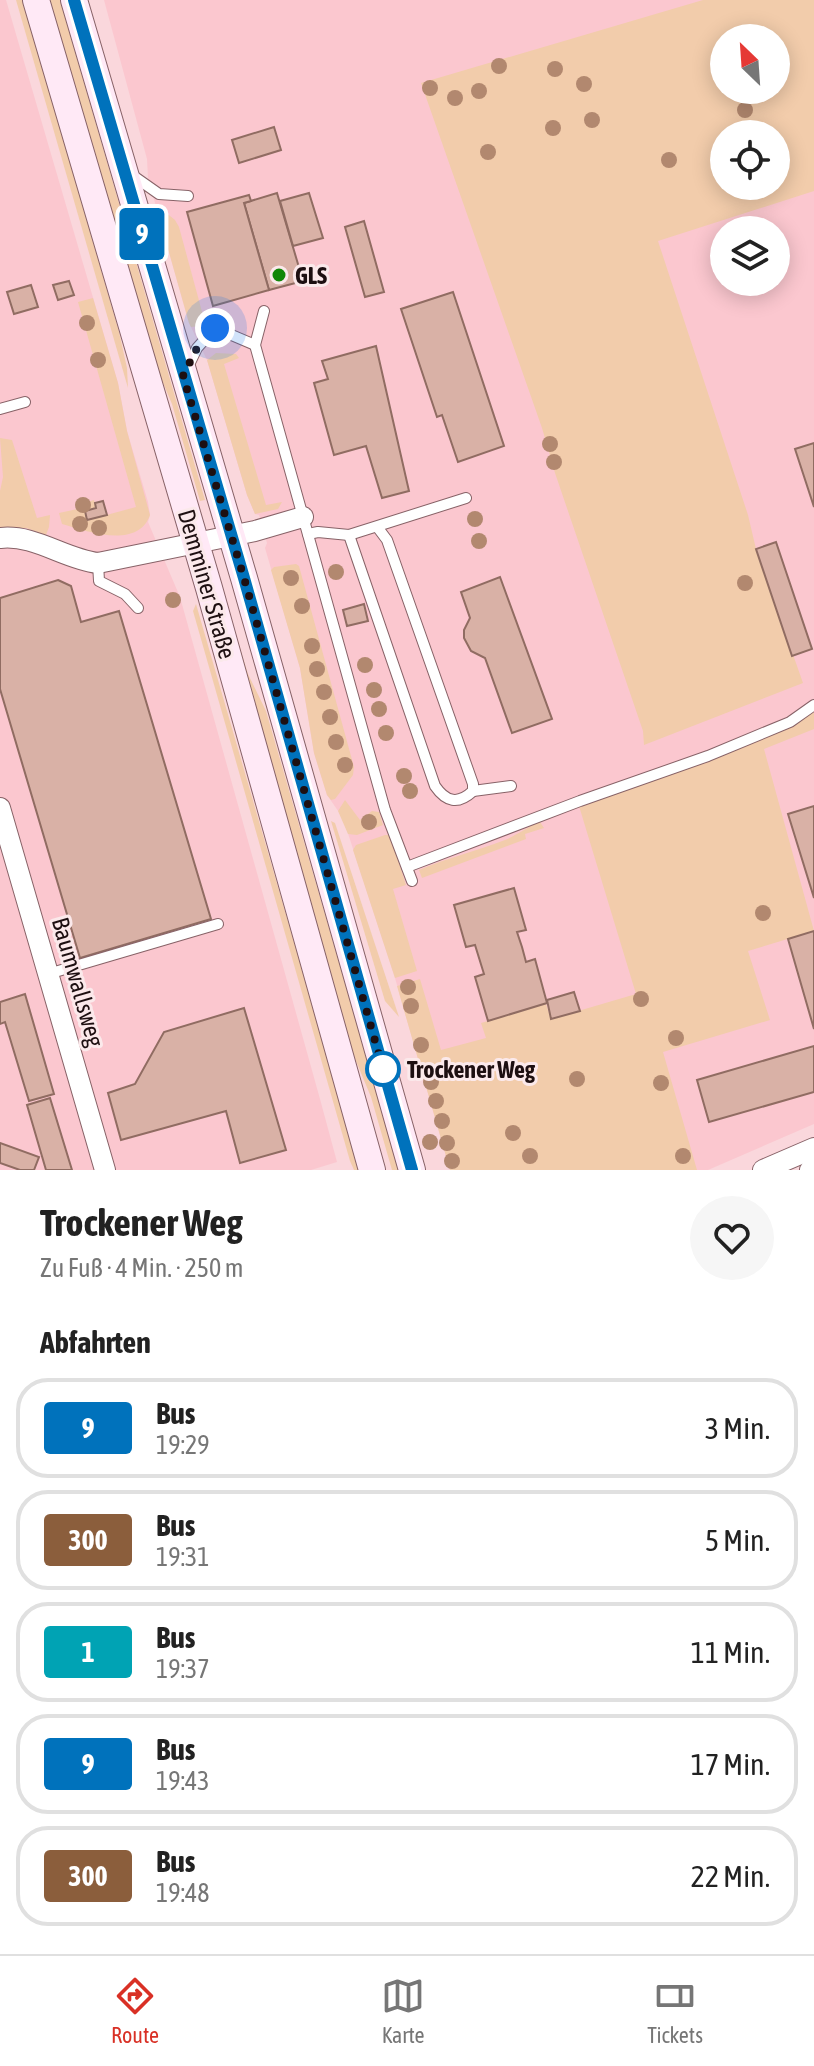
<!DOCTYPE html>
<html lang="de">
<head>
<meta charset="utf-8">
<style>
  :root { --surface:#fff; --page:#f6f6f6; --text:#222; --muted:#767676; --line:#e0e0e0; --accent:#d93025 }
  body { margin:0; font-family:"Asap Condensed",sans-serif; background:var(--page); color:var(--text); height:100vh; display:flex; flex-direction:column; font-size:30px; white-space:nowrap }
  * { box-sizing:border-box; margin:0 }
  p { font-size:26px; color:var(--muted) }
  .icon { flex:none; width:44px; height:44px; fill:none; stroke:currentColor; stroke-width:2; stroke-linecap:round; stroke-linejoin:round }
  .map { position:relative; height:1170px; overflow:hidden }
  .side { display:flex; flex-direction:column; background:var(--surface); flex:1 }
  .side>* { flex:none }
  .badge { padding:0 16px; border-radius:6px; font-size:28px; line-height:52px }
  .needle { width:52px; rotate:335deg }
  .buttons { position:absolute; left:710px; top:24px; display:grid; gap:16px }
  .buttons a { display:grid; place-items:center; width:80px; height:80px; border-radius:50%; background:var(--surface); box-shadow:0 4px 20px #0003; font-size:40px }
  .you { position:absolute; width:40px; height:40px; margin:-20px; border:6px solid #fff; border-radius:50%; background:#1a73e8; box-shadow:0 0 0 12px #1a73e833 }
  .map>.badge { position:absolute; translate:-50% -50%; box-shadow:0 0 0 4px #fff }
  h2 { padding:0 40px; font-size:30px; line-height:72px }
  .round { display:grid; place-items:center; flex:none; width:84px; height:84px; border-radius:42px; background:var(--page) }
  .head { display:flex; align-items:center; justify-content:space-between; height:136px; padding:0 40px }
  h1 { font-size:38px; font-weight:700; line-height:60px }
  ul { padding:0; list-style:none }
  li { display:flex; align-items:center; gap:24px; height:100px; margin:0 16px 12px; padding:0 24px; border:4px solid var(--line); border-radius:32px }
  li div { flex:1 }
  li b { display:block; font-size:30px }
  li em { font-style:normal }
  li .badge { min-width:88px; font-weight:700; text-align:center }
  .menu { display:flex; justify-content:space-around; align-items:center; height:112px; border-top:2px solid var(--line); background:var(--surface); font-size:22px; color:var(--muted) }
  .menu a { display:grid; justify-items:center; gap:4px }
  .menu .current { color:var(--accent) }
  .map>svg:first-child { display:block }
</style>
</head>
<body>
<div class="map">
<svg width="814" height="1170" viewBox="0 0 814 1170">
  <rect width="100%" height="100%" fill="#fad7dc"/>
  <!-- built -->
  <g fill="#fbc7cf" fill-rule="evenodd">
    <polygon points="0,0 6,0 118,383 127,431 148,502 150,515 148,522 180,597 320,1099 337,1162 311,1170 0,1170"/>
    <path d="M104 0H814V1124L708 1170H450L395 978 343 818 327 795 314 753 300 668 265 548 267 543 259 515 255 514 247 495 207 360 189 323 148 178 147 159ZM724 38H776V90H724ZM724 134H776V186H724ZM724 230H776V282H724Z"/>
  </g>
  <!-- green -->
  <g fill="#f2ccab" fill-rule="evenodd">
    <polygon points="16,0 23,0 119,332 127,368 128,388"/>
    <polygon points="48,0 60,0 205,500 200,501 172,404 147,345"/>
    <path d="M703 0H814V191L658 241 748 515 756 549 803 683 644 745 643 731 555 473 542 428 421 83ZM724 38H776V90H724ZM724 134H776V186H724Z"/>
    <polygon points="165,212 175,220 179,227 204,319 200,326 191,327 189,323 159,217"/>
    <path d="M93 298 118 383 127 431 150 515C138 550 86 531 62 524L59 513 82 508 81 504 94 500 96 508 85 511 88 520 136 507 78 302Z"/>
    <polygon points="216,353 236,354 239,358 224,364 266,505 282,502 278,509 255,514 247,495 207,360"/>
    <polygon points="0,438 12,440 37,518 50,515 49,527 46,535 26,528 0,528 0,491 3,477"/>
    <polygon points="296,564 299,566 354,767 353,775 335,799 331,800 327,795 314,753 300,668 271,570 274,567"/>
    <polygon points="223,593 248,674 266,711 399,1170 392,1170 371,1097 351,1049"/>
    <polygon points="196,604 360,1170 354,1170 350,1161 193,611"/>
    <polygon points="814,712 814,729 764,749 814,931 748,951 770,1020 663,1052 697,1170 450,1170 397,986 420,979 441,1050 486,1038 481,1023 546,1004 551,1019 636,994 579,806 761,740 789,728"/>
    <polygon points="345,800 360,820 372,811 379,812 383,825 357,835 348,834 338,811"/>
    <polygon points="331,821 335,823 399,1017 385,1001"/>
    <path d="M540 822 544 828 525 834 526 839 422 878 419 870C447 858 476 851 505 840 517 835 527 827 540 822Z"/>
    <polygon points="385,835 390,835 406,885 393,889 417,971 395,978 353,850 356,845"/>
  </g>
  <!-- building -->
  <g fill="#d9b1a6" stroke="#906c62" stroke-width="2">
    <polygon points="274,127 281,150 239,163 232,140"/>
    <polygon points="277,193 303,281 269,290 244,203"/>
    <polygon points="309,193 323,238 293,246 280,201"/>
    <polygon points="249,195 251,201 244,203 269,290 213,306 187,212"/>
    <polygon points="364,221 384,292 365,297 345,227"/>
    <polygon points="69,281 74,295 58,300 53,285"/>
    <polygon points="31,285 38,307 14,314 7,292"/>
    <polygon points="453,292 504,446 458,462 442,415 437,417 401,309"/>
    <polygon points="376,346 409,491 382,498 366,446 334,455 314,383 328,379 322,361"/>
    <polygon points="814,443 814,507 795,449"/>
    <polygon points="103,501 107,515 87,520 85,511 96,508 95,503"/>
    <polygon points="776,542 812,649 792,656 756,549"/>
    <polygon points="500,577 552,719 512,733 485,658 471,651 464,638 464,630 470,618 461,592"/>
    <polygon points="58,580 71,586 81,622 119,611 211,919 80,958 0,689 0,598"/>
    <polygon points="364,604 368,621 347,626 343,610"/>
    <polygon points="814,806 814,898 788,814"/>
    <polygon points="514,888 526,930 517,932 522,947 526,962 535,959 547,1003 488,1021 475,977 484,974 475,945 466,947 454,905"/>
    <polygon points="814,931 814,1029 788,939"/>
    <polygon points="574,992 580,1011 551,1019 547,1000"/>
    <polygon points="25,994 54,1094 29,1101 5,1022 0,1024 0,1002"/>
    <polygon points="244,1008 286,1150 240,1163 226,1111 121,1140 108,1093 135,1084 164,1032"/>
    <polygon points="814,1046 814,1092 709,1122 697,1080"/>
    <polygon points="50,1098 72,1170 46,1170 27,1105"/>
    <polygon points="0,1143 39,1157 34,1170 20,1170 0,1163"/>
  </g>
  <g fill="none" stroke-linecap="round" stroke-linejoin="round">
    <!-- service casing -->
    <g stroke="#876267" stroke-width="12">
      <g id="service">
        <polyline points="132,175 159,194 188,196"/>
        <polyline points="264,311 255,345 385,810 412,881"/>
        <polyline points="187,369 197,348 215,328 255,345"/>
        <polyline points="0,409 25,402"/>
        <polyline points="308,534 318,532 349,535 466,498"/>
        <path d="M349 535 435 786C446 802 458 805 473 791V784L387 540 378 528"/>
        <polyline points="98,563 99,581 125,594 138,608"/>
        <polyline points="473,791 511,786"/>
        <polyline points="407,867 580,801 708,756 790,722 814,705"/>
        <polyline points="48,974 218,924"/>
      </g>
    </g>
    <!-- minor casing -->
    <g stroke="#876267" stroke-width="22">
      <g id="minor">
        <path d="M0 538C35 534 64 559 98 563L255 531 303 517"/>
        <polyline points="0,808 105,1170"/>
        <polyline points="763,1170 814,1148"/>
        <polyline points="810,1170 814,1168"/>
      </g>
    </g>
    <!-- secondary casing -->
    <g stroke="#876267" stroke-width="28">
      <g id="secondary">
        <polyline points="36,0 209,588 372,1170"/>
        <polyline points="74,0 244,578 412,1170"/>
      </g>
    </g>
    <!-- service -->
    <use href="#service" stroke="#fff" stroke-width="10"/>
    <!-- minor -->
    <use href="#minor" stroke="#fff" stroke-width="20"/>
    <!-- secondary -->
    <use href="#secondary" stroke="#ffe9f6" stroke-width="26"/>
  </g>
  <!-- trees -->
  <g fill="#b2886f">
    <circle cx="499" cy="66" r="8"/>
    <circle cx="555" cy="69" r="8"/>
    <circle cx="584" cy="84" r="8"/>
    <circle cx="430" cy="88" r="8"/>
    <circle cx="479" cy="91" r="8"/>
    <circle cx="455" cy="98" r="8"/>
    <circle cx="745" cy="110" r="8"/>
    <circle cx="592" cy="120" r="8"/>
    <circle cx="553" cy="128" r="8"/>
    <circle cx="488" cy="152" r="8"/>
    <circle cx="669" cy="160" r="8"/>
    <circle cx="87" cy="323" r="8"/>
    <circle cx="98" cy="360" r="8"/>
    <circle cx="550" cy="444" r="8"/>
    <circle cx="554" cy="462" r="8"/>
    <circle cx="83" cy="505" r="8"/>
    <circle cx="475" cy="519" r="8"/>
    <circle cx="80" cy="524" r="8"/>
    <circle cx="99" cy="528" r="8"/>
    <circle cx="479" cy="541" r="8"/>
    <circle cx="336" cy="572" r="8"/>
    <circle cx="291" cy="578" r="8"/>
    <circle cx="745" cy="583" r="8"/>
    <circle cx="173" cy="600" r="8"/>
    <circle cx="302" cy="606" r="8"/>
    <circle cx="312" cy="646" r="8"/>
    <circle cx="365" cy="665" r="8"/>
    <circle cx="317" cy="669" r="8"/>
    <circle cx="374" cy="690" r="8"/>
    <circle cx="324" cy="692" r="8"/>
    <circle cx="379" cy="709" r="8"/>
    <circle cx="330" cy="717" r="8"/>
    <circle cx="386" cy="733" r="8"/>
    <circle cx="336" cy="742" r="8"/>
    <circle cx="345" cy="765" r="8"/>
    <circle cx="404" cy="776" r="8"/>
    <circle cx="410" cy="791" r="8"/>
    <circle cx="369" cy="822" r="8"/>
    <circle cx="763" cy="913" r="8"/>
    <circle cx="408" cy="987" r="8"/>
    <circle cx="641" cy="999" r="8"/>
    <circle cx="411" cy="1006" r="8"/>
    <circle cx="676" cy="1038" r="8"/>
    <circle cx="421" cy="1045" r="8"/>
    <circle cx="577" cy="1079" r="8"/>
    <circle cx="431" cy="1082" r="8"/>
    <circle cx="661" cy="1083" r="8"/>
    <circle cx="436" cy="1101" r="8"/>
    <circle cx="442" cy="1121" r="8"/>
    <circle cx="513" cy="1133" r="8"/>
    <circle cx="430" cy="1142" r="8"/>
    <circle cx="447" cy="1143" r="8"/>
    <circle cx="530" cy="1156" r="8"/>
    <circle cx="683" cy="1156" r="8"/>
    <circle cx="452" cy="1161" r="8"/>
  </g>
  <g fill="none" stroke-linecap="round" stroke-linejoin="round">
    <!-- line casing -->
    <g stroke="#fff" stroke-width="18">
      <polyline id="line" points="74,0 244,578 412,1170"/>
    </g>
    <!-- line -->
    <use href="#line" stroke="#0072bc" stroke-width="12"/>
    <!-- walk -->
    <polyline stroke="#1d0f11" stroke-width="8" stroke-dasharray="0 14.4" points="215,328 197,348 183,376 244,578 383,1069"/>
  </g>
  <!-- markers -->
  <circle fill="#118707" stroke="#fbe9eb" stroke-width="3" cx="279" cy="275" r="8"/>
  <circle fill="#fff" stroke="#0072bc" stroke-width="4" cx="383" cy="1069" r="16"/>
  <g text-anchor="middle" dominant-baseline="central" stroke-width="6" stroke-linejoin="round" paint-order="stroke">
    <!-- poi labels -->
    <g font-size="24" font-weight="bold" fill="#1d0f11" stroke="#fbe9eb" text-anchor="start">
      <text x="295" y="275">GLS</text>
    </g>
    <!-- street labels -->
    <g font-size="24" fill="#1d0f11" stroke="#fbe9eb">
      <text transform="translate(207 584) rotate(74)">Demminer Straße</text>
      <text transform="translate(78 982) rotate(74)">Baumwallsweg</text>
    </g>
    <!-- stop labels -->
    <g font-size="24" font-weight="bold" fill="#1d0f11" stroke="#fbe9eb" text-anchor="start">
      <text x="407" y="1069">Trockener Weg</text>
    </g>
  </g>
</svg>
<div class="buttons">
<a><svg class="needle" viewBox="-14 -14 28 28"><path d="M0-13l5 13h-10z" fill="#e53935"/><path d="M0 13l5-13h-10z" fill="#767676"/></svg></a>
<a><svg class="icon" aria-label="locate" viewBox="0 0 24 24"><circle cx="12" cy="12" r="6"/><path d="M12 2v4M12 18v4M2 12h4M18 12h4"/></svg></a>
<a><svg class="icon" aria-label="layers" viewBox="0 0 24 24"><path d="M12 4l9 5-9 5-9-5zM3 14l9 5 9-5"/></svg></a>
</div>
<div class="you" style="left:215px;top:328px"></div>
<b class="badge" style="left:142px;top:234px;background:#0072bc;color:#fff">9</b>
</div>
<section class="side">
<div class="head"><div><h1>Trockener Weg</h1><p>Zu Fuß · 4 Min. · 250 m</p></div><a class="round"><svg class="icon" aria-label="heart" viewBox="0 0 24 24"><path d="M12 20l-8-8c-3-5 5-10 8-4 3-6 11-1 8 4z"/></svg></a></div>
<h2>Abfahrten</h2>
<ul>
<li><span class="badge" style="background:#0072bc;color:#fff">9</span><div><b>Bus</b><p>19:29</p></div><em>3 Min.</em></li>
<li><span class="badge" style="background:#8b5e3c;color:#fff">300</span><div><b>Bus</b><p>19:31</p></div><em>5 Min.</em></li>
<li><span class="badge" style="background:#00a3b4;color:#fff">1</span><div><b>Bus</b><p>19:37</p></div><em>11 Min.</em></li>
<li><span class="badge" style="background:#0072bc;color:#fff">9</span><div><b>Bus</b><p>19:43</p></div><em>17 Min.</em></li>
<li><span class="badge" style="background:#8b5e3c;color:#fff">300</span><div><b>Bus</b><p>19:48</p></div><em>22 Min.</em></li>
</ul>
</section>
<nav class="menu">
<a class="current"><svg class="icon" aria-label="directions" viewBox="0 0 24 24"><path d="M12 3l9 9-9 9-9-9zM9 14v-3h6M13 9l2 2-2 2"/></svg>Route</a>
<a><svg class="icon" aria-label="map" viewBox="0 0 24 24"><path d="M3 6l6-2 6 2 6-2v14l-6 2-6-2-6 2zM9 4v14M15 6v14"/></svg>Karte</a>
<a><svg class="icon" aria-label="tickets" viewBox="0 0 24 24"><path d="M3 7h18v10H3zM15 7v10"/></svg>Tickets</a>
</nav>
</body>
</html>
